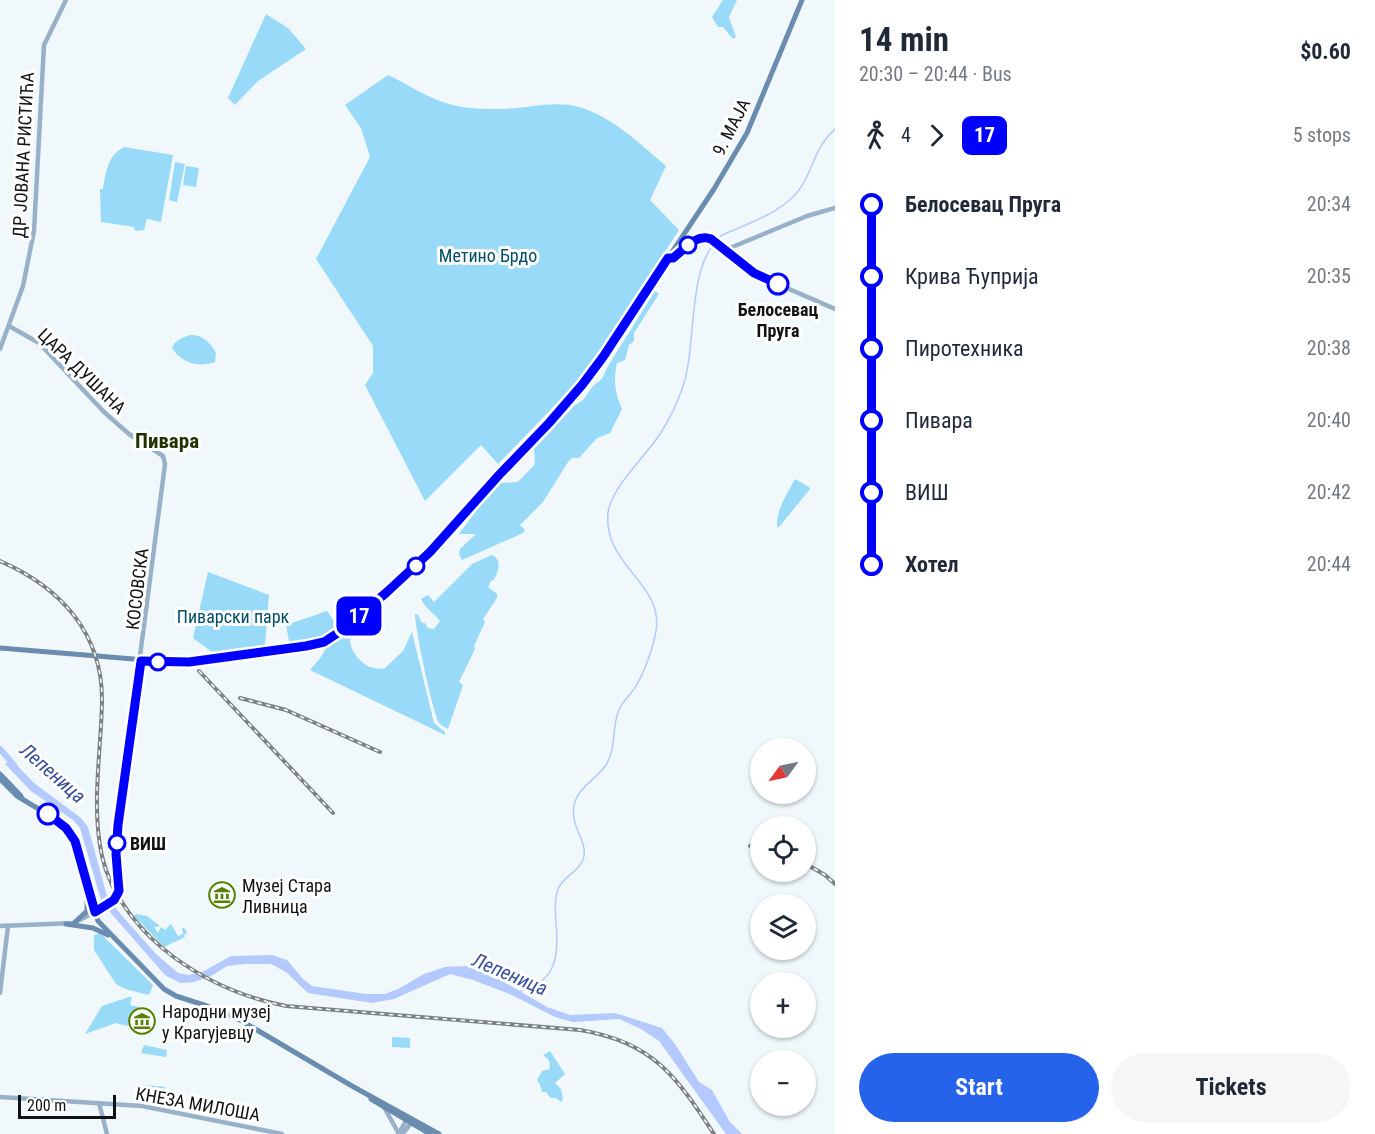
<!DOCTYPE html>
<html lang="en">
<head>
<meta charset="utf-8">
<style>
  :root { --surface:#fff; --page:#f6f6f7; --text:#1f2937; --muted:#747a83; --accent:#2563eb }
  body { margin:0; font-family:"Roboto Condensed",sans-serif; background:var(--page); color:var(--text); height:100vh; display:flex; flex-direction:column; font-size:22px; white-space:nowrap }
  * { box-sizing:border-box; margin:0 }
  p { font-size:20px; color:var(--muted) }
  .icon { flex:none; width:33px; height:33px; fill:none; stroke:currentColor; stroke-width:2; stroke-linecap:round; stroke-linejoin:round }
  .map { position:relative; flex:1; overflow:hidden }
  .sheet { display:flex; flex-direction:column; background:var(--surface); width:540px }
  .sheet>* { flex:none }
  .badge { padding:0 12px; border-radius:9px; font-size:21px; line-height:39px }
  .needle { width:39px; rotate:237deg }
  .buttons { position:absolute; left:750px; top:738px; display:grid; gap:12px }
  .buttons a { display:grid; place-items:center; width:66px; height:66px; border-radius:50%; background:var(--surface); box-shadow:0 2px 4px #0004; font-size:30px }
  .scale { position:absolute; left:18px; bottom:15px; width:98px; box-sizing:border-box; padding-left:6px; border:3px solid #101213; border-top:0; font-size:16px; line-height:21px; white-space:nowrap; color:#101213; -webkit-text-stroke:4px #fff; paint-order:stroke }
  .map>.badge { position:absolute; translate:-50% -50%; box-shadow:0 0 0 3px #fff }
  .legs { display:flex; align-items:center; gap:9px; height:66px; padding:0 24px; font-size:20px }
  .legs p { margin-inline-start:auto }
  .summary { display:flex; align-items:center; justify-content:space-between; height:102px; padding:0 24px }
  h1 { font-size:33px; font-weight:700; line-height:45px }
  .primary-button { display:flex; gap:12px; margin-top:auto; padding:12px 24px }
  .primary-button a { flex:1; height:69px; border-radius:36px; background:var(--accent); color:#fff; font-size:24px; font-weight:700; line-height:69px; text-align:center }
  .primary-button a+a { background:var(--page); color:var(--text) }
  ul { padding:0 24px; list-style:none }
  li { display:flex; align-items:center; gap:21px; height:72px; font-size:22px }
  li i { display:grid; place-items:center; width:9px; height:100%; margin:0 8px; background:currentColor }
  li i::after { content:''; width:15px; height:15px; margin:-8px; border:4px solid; border-radius:50%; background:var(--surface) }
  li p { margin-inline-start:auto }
  li:first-child i { background:linear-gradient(#0000 50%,currentColor 0) }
  li:last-child i { background:linear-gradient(currentColor 50%,#0000 0) }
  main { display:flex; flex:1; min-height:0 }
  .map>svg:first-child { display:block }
</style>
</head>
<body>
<main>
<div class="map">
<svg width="835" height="1134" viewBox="0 0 835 1134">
  <rect width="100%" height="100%" fill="#f0f8fc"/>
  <!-- green -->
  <g fill="#98daf7">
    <polygon points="723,0 737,0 729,17 736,37 733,39 723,27 718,27 712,17"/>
    <polygon points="266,14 288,28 306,49 258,81 235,105 228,98"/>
    <path d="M388 75C407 84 426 97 446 103 463 109 483 109 501 109 526 109 554 100 579 107 613 117 640 144 666 166L650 200 679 230 585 374 498 464 481 445 425 501 365 385 373 373V346L316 259 370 157 361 128 345 105Z"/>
    <path d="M124 147 173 155 161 222 147 219 144 230 135 231 134 227 101 222 100 189H103C106 173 107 156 124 147Z"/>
    <polygon points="175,162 185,164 177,202 169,200"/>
    <polygon points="186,166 199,168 196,187 183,185"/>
    <path d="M655 291 659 294 634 333V341L629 345 625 360 617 363C613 380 615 393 622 409L610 433 597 438 579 458H572L568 462 543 502 520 525 525 530 523 533 462 560 459 554 460 549 476 534H459L494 487 499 483 518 482 535 464 534 449 575 405 583 400 593 386 602 379 608 366Z"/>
    <path d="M190 335C203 335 210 342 216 353L215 362C199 368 181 363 172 348 174 341 183 337 190 335Z"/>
    <path d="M795 479 809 487 810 489 779 527H777C776 510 787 494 795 479Z"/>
    <path d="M492 555C503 560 498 572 494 580L491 581 488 587 497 594V598L483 619 485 622 474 646 475 649 459 682 463 685 448 729C445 727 442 726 440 724 433 716 415 627 415 614L418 615 422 623H425L428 628 434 629 440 621C434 613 426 609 421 599L428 595 434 602 472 564Z"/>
    <polygon points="208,572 269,595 265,645 262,646 261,649 238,651 237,649 212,652 193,638"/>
    <polygon points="327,611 339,628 320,642 290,647 286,625"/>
    <path d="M369 613 372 618 350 640C350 650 360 663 370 667 374 669 380 668 384 669L403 651 412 632 434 723 445 732V735L310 670 321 657 327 646Z"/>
    <polygon points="136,914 147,916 160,926 154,927 158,933 161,927 165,930 171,924 178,936 183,934 182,929 184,927 187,933 184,935 185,937 164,947 134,916"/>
    <polygon points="100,933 153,985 149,995 125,989 116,984 94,950 94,935"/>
    <polygon points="129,997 132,997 130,1005 139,1007 135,1025 128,1025 127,1026 116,1023 85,1034 102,1006"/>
    <polygon points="392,1037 410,1038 410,1048 392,1047"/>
    <polygon points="144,1045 167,1050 166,1057 141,1053"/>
    <polygon points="550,1051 565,1074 555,1083 561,1089 563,1099 561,1102 556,1098 551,1098 546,1092 542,1092 540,1085 537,1080 542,1071 550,1069 549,1060 543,1055"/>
    <polygon points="144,1085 165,1087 164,1098 143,1096"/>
  </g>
  <!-- water -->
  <polygon fill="#b4c9fd" points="11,759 34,783 81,818 88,827 107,896 117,910 156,954 178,973 189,975 204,971 231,956 272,955 287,960 303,979 312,986 366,994 385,994 398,989 424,974 445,967 466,966 499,979 547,1007 570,1015 615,1013 662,1028 675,1044 699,1082 712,1090 730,1122 742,1134 726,1134 659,1041 641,1029 619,1019 573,1022 555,1017 512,995 473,980 450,974 394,999 372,1003 308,993 286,972 271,964 245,964 227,966 211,976 194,982 180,983 165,975 102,903 80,828 73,820 31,791 5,764"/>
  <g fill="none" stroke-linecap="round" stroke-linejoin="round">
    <!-- stream -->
    <g stroke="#b4c9fd" stroke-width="1.5">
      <path d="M717 240 722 235C749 223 788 211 803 184 815 163 816 146 835 129"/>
      <path d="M521 991C557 981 559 955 556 923 555 912 554 897 559 887 565 875 582 870 584 856 587 838 566 823 576 799 581 786 598 777 606 765 616 749 612 729 618 712 621 702 631 695 636 686 645 671 653 648 656 631 664 583 603 566 608 513 611 487 646 456 660 434 669 420 677 404 682 389 697 349 687 276 714 244"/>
    </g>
    <!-- river -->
    <polyline stroke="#b4c9fd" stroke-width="6" points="0,749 14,765"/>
    <!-- tertiary -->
    <g stroke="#98b0c8" stroke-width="4.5">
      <polyline points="725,250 807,216 835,208"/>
      <path d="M668 259C684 256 691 238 708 237L757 275 835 309"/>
      <polyline points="0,349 23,286 34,231 44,45 66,0"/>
      <polyline points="0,926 74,923 95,912 118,895 116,854 118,825 165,464 163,456 129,434 104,412 39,343 9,326"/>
      <polyline points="0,993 8,926"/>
      <polyline points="0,1097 142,1106 282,1134"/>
      <polyline points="99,1103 107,1134"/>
      <polyline points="384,1107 399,1134"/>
      <polyline points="399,1133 404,1132 412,1122"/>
      <polyline points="399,1133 407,1119"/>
    </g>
    <!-- secondary -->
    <g stroke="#6a8daf" stroke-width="5">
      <polyline points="0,648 182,663 315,644 328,639 346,627 422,560 499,475 549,423 595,368 714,189 747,133 802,0"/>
      <polyline points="0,774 21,796"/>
      <polyline points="0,779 17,796 57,820 71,833 78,848 98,921 164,989 176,996 207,1006 240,1020 352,1086 439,1134"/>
      <polyline points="74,923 87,911 87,896"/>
      <polyline points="66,924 93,928 108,935"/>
      <polyline points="371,1099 430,1134"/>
    </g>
    <!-- rail casing -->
    <g stroke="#7c8184" stroke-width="4">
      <g id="rail">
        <path d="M0 561C60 587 103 633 102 702 101 753 91 806 102 856 111 897 142 934 175 958 208 982 245 998 286 1006L580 1030C653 1042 676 1076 714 1134"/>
        <polyline points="199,671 333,813"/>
        <polyline points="240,698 286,710 380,752"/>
        <polyline points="750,846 760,851"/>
        <polyline points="806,864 825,875 835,884"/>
      </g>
    </g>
    <!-- rail -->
    <use href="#rail" stroke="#fff" stroke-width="1.5" stroke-dasharray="4.5" stroke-linecap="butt"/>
  </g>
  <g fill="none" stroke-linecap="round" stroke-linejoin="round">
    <!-- line-1 casing -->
    <g stroke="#fff" stroke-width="14">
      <path id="line-1" d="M48 814 66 828 75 841 95 912 114 900 119 891 116 854 118 825 141 661 189 662 306 646 324 642 344 629 387 592 430 552 499 475 549 423 582 385 603 357 668 258H673C684 250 696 233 711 239L754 273 778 284"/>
    </g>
    <!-- line-1 -->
    <use href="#line-1" stroke="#00f" stroke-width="9"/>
  </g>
  <!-- icons -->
  <defs>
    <g id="museum-ring" transform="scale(1.35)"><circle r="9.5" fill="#fff" stroke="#568001" stroke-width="1.5"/><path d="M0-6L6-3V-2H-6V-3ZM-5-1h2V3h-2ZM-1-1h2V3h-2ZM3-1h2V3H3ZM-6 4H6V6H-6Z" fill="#568001"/></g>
  </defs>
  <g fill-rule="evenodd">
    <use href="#museum-ring" x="222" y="895"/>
    <use href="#museum-ring" x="142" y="1021"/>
  </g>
  <!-- markers -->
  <g fill="#fff" stroke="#00f" stroke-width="3">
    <circle cx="688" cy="245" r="8"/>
    <circle cx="778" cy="284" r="10"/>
    <circle cx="416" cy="566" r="8"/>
    <circle cx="158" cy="662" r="8"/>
    <circle cx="48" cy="814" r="10"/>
    <circle cx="117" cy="843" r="8"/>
  </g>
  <g text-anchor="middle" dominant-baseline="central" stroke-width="6" stroke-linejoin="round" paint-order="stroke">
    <!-- street labels -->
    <g font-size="18" fill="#101213" stroke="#fff">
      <text transform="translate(731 127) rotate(-63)">9. МАЈА</text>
      <text transform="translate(23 155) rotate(-87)">ДР ЈОВАНА РИСТИЋА</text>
      <text transform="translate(82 371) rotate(44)">ЦАРА ДУШАНА</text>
      <text transform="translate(137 589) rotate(-83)">КОСОВСКА</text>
      <text transform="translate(198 1104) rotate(10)">КНЕЗА МИЛОША</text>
    </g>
    <!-- park labels -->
    <g font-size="18" fill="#014d65" stroke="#fff">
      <text x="488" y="255">Метино Брдо</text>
      <text x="233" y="616">Пиварски парк</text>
    </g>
    <!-- stop labels -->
    <g font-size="18" font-weight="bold" fill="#101213" stroke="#fff">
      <text x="778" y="309">Белосевац<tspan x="778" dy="21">Пруга</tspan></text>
      <text x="130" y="843" text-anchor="start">ВИШ</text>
    </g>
    <!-- poi labels -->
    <g font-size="18" fill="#101213" stroke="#fff" text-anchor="start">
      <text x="242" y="885">Музеј Стара<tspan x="242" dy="21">Ливница</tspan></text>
      <text x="162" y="1011">Народни музеј<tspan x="162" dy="21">у Крагујевцу</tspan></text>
    </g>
    <!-- water labels -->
    <g font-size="20" font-style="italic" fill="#374f9b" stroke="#fff">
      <text transform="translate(53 773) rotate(41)">Лепеница</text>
      <text transform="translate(510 974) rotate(23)">Лепеница</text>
    </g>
    <!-- quarter labels -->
    <g font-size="21" font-weight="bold" fill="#1f3300" stroke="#fff">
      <text x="167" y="441">Пивара</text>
    </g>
  </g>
</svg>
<div class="buttons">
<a><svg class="needle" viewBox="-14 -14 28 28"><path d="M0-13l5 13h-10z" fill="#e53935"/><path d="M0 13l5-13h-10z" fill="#747a83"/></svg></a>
<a><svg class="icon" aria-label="locate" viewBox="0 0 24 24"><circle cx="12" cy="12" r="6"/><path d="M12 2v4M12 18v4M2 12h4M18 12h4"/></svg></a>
<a><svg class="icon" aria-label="layers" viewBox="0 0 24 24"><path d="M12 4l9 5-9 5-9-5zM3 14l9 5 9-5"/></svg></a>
<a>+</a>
<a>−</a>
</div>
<div class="scale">200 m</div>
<b class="badge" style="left:359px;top:616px;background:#00f;color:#fff">17</b>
</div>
<section class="sheet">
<div class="summary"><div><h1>14 min</h1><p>20:30 – 20:44 · Bus</p></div><b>$0.60</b></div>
<div class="legs"><svg class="icon" aria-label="walk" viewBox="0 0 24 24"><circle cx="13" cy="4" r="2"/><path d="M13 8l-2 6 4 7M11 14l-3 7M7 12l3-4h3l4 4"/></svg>4<svg class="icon" aria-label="forward" viewBox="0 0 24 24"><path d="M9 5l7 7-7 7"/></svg><b class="badge" style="background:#00f;color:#fff">17</b><p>5 stops</p></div>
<ul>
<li><i style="color:#00f"></i><b>Белосевац Пруга</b><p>20:34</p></li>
<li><i style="color:#00f"></i><span>Крива Ћуприја</span><p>20:35</p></li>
<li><i style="color:#00f"></i><span>Пиротехника</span><p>20:38</p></li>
<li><i style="color:#00f"></i><span>Пивара</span><p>20:40</p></li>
<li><i style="color:#00f"></i><span>ВИШ</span><p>20:42</p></li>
<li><i style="color:#00f"></i><b>Хотел</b><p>20:44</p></li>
</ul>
<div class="primary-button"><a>Start</a><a>Tickets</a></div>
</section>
</main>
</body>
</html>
